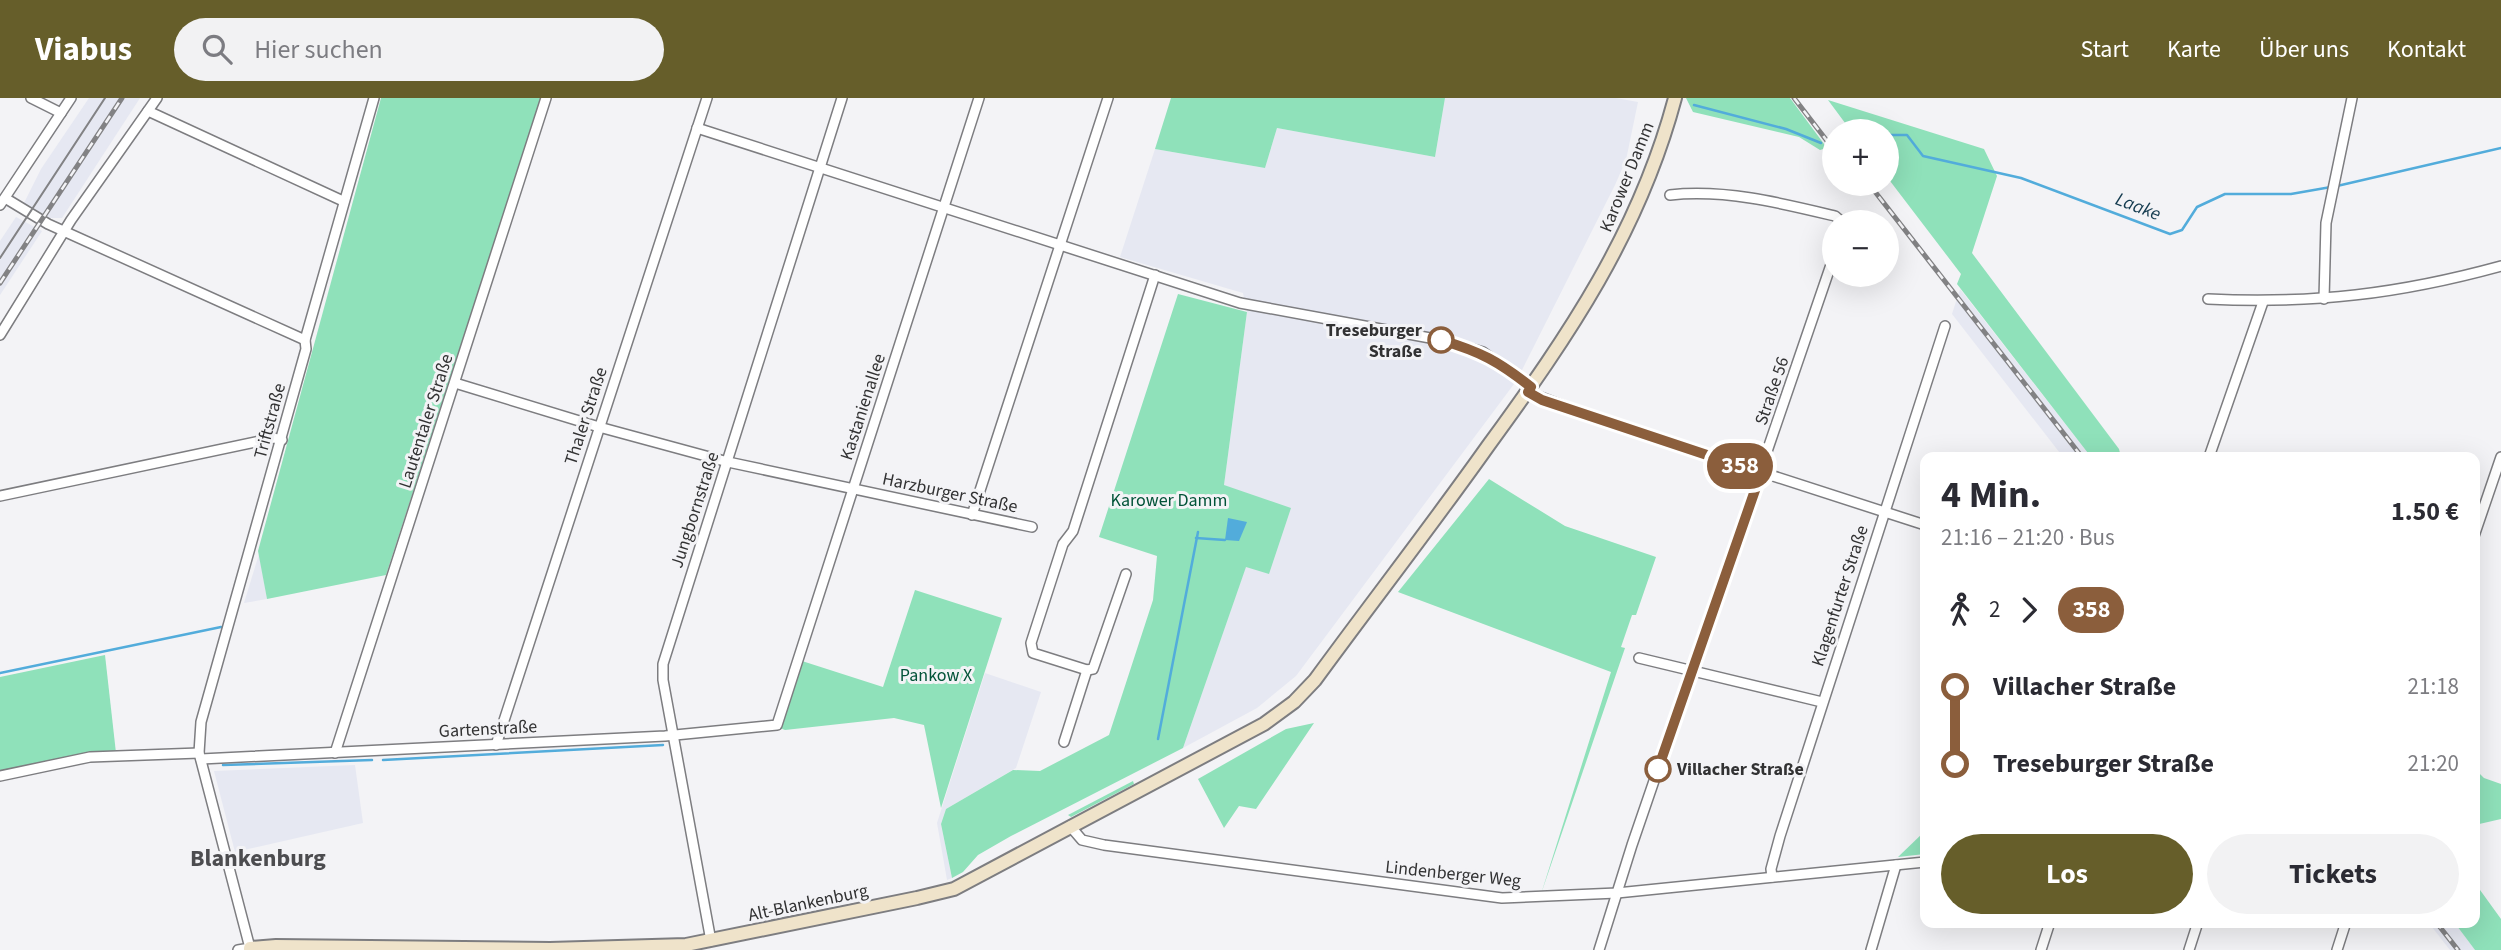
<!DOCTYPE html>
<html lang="de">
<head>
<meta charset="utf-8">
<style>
  :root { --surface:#fff; --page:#f2f2f3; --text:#2b2b33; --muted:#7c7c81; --accent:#665e2a }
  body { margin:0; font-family:"Source Sans 3",sans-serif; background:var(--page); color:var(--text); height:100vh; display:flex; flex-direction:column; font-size:26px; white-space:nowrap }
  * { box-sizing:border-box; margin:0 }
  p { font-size:23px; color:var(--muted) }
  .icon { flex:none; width:38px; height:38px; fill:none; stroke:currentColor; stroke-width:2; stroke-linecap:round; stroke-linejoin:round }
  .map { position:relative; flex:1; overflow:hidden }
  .details { position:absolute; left:1920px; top:354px; width:560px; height:476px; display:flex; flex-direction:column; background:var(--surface); border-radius:14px; box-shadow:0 7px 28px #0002 }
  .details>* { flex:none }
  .badge { padding:0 14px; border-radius:23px; font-size:24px; line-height:46px }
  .tools { position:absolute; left:1822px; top:21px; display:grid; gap:14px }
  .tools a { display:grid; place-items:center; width:77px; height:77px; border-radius:50%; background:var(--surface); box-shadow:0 7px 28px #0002; font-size:35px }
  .map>.badge { position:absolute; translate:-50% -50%; box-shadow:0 0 0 4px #fff }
  .legs { display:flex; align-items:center; gap:10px; height:77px; padding:0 21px; font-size:23px }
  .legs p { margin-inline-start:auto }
  .head { display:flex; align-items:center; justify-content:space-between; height:119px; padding:0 21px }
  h1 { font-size:38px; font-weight:700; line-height:52px }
  .cta { display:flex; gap:14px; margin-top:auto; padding:14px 21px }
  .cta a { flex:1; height:80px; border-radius:42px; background:var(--accent); color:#fff; font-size:28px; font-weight:700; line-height:80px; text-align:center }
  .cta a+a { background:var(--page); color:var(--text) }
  ul { padding:0 21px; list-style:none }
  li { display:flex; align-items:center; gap:24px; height:77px; font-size:26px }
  li i { display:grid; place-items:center; width:10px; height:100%; margin:0 9px; background:currentColor }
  li i::after { content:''; width:18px; height:18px; margin:-9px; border:5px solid; border-radius:50%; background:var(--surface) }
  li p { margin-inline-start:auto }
  li:first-child i { background:linear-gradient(#0000 50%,currentColor 0) }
  li:last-child i { background:linear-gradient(currentColor 50%,#0000 0) }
  header { display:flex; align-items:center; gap:42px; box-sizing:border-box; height:98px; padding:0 35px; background:var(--accent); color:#fff }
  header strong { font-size:33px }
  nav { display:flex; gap:38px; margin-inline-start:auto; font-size:24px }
  .search { width:490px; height:63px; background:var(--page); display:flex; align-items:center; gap:18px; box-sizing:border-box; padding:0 24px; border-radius:38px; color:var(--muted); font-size:26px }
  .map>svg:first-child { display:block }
</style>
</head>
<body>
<header>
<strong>Viabus</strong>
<div class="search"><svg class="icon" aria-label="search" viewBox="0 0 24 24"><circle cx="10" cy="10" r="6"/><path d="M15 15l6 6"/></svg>Hier suchen</div>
<nav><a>Start</a><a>Karte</a><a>Über uns</a><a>Kontakt</a></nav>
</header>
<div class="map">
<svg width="2501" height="852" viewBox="0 0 2501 852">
  <rect width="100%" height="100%" fill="#f3f3f6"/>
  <!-- built -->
  <g fill="#e6e8f2">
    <polygon points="89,0 140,0 62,120 50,120 24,105 41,71"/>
    <polygon points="1445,0 1616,0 1638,4 1626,62 1615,87 1517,282 1296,578 1257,610 1183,650 1246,468 1269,475 1224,387 1247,214 1243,195 1120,159 1155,51 1265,70 1277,30 1435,59"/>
    <polygon points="16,119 42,133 0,197 0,143"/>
    <polygon points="1960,191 2091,359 2063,359 1952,216"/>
    <polygon points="259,456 267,501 244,505"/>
    <polygon points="985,575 1041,594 1016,670 946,711 941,726 952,780 947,782 937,725"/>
    <polygon points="355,667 363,725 235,754 214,673"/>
    <polygon points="2428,824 2454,824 2475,852 2450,852"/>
  </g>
  <!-- green -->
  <g fill="#8fe1ba">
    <polygon points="381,0 541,0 386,477 267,501 258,453"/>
    <polygon points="1171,0 1445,0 1435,59 1277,30 1265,70 1155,51"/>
    <polygon points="1686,0 1790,0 1827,50 1820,52 1799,39 1693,14"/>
    <polygon points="1828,2 1984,51 1997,78 1972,155 2119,351 2121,359 2091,359 1957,186 1961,176 1887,79 1886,33 1851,33"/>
    <polygon points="1178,196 1247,214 1224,387 1291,410 1269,476 1246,469 1183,650 1011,738 978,757 963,774 952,780 941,726 946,711 1013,672 1040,673 1109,637 1153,502 1157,458 1099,439"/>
    <polygon points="1489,381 1565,428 1656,459 1636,517 1632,517 1621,549 1625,550 1541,796 1611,574 1398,494"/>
    <polygon points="915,492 1002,520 941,710 924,627 894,620 785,632 780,630 802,563 883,589"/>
    <polygon points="105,557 116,655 0,675 0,579"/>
    <polygon points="1314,625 1256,711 1239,708 1224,730 1198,681 1286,631"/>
    <polygon points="2474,670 2484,680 2501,686 2501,721 2475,727"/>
    <polygon points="1133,683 1134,686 1071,719 1068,717"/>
    <polygon points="1925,733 1925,756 1898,759"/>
    <polygon points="2475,785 2501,821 2501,852 2475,852 2454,824 2474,824"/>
  </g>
  <!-- water -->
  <polygon fill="#52acdb" points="1228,420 1247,424 1239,443 1225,442"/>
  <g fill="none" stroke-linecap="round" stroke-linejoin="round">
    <!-- stream -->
    <g stroke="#52acdb" stroke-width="2.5">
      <polyline points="1694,7 1786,31 1821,45"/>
      <polyline points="1886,37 1907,37 1923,58 2021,80 2170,136 2182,132 2197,109 2225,96 2291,96 2331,89"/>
      <polyline points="2337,88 2501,50"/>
      <polyline points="1196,440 1225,442"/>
      <polyline points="0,575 221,529"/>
      <polyline points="1158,641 1198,434"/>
      <polyline points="383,662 663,647"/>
      <polyline points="223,667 372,662"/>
    </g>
    <!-- minor casing -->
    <g stroke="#7d7d80" stroke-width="12">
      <g id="minor">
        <polyline points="31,0 61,15"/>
        <polyline points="148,13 343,103"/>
        <polyline points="697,30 1240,205 1441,242 1483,254 1531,289"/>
        <path d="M1670 97C1725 91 1781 105 1835 118L1842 124"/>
        <polyline points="5,100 48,126 305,242"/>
        <polyline points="0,107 71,0"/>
        <path d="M2208 201C2313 206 2399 196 2501 168"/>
        <polyline points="2324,201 2326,125 2352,0"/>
        <polyline points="0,237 71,122 157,0"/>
        <polyline points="455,285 599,329 728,364 1032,429"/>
        <polyline points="1528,294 1603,323 1925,427"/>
        <polyline points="2209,359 2263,204"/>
        <polyline points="0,398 274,340 282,342"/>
        <polyline points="972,417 1108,0"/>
        <polyline points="2474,438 2501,359"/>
        <polyline points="1126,476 1093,571 1087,572 1033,555 1031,545 1063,446 1073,433 1155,177"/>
        <polyline points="1639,560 1822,604"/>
        <polyline points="1064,644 1087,572"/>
        <polyline points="496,647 707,0"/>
        <polyline points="335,655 546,0"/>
        <polyline points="201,661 665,638 777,627 979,0"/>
        <polyline points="0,678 90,659 199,655"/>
        <polyline points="1070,728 1082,742 1104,747 1502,800 1617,795 1925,764"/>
        <polyline points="1772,779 1771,771 1780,738 1945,228"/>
        <polyline points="711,843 663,582 663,566 842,0"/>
        <polyline points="238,852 250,850 199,655 201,624 306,251 305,242 374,0"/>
        <polyline points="1599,852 1632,747 1834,158"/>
        <polyline points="1871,852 1896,767"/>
        <polyline points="2041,852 2050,824"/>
        <polyline points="2189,852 2198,824"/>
        <polyline points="2337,852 2346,824"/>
      </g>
    </g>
    <!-- secondary casing -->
    <g stroke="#7d7d80" stroke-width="16">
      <path id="secondary" d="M250 852V850L276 848 550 851 686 847 917 800 954 791 1264 626 1294 604 1315 582C1372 504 1432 427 1488 348 1569 237 1639 135 1675 0"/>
    </g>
    <!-- minor -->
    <use href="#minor" stroke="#fff" stroke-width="9"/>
    <!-- secondary -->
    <use href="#secondary" stroke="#efe3ca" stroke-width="12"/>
    <!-- tram -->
    <polyline stroke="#828284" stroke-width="2" points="0,160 105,0"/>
    <!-- rail casing -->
    <g stroke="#828284" stroke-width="5">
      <g id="rail">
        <polyline points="1794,0 1834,52"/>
        <polyline points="1869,86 2082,359"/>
        <polyline points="0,185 122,0"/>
        <polyline points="2436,824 2458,852"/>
      </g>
    </g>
    <!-- rail -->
    <use href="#rail" stroke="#f3f3f6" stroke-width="2.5" stroke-dasharray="8" stroke-linecap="butt"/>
  </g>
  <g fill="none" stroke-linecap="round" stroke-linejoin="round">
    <!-- line-1 casing -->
    <g stroke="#fff" stroke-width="16">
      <path id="line-1" d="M1441 242C1481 254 1498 263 1531 289L1528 294 1542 302 1761 375 1658 671"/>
    </g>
    <!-- line-1 -->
    <use href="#line-1" stroke="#8b5e3c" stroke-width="10"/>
  </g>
  <!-- markers -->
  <g fill="#fff" stroke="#8b5e3c" stroke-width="3.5">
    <circle cx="1441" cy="242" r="12"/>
    <circle cx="1658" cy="671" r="12"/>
  </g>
  <g text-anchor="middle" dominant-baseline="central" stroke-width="6" stroke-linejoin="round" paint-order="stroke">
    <!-- street labels -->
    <g font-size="18" fill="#323233" stroke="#f3f3f6">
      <text transform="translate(1627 79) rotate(-68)">Karower Damm</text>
      <text transform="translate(1772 293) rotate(-71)">Straße 56</text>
      <text transform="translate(863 309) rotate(-72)">Kastanienallee</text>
      <text transform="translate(586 318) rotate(-72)">Thaler Straße</text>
      <text transform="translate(270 323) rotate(-75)">Triftstraße</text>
      <text transform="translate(426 323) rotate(-72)">Lautentaler Straße</text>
      <text transform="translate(950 395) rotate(12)">Harzburger Straße</text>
      <text transform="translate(695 412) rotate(-72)">Jungbornstraße</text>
      <text transform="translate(1840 498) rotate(-72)">Klagenfurter Straße</text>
      <text transform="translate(488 631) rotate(-3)">Gartenstraße</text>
      <text transform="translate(1453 776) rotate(6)">Lindenberger Weg</text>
      <text transform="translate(808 805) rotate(-12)">Alt-Blankenburg</text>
    </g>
    <!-- stop labels -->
    <g font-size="18" font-weight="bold" fill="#323233" stroke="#f3f3f6" text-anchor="end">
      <text x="1422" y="232">Treseburger<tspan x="1422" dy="21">Straße</tspan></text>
      <text x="1677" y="671" text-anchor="start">Villacher Straße</text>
    </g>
    <!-- park labels -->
    <g font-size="18" fill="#025338" stroke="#f3f3f6">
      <text x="1169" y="402">Karower Damm</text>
      <text x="936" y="577">Pankow X</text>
    </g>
    <!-- water labels -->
    <g font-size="19" font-style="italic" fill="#143b4f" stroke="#f3f3f6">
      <text transform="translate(2138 109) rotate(21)">Laake</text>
    </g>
    <!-- district labels -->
    <g font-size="24" font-weight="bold" fill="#4c4c4f" stroke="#f3f3f6">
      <text x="258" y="760">Blankenburg</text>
    </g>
  </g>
</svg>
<div class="tools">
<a>+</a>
<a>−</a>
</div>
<b class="badge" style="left:1740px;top:368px;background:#8b5e3c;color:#fff">358</b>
<section class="details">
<div class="head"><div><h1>4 Min.</h1><p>21:16 – 21:20 · Bus</p></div><b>1.50 €</b></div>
<div class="legs"><svg class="icon" aria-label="walk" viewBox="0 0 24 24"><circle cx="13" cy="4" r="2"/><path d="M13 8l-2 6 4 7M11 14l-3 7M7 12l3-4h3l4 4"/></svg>2<svg class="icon" aria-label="forward" viewBox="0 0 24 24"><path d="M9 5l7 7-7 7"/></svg><b class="badge" style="background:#8b5e3c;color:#fff">358</b></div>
<ul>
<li><i style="color:#8b5e3c"></i><b>Villacher Straße</b><p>21:18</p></li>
<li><i style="color:#8b5e3c"></i><b>Treseburger Straße</b><p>21:20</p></li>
</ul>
<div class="cta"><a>Los</a><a>Tickets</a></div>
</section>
</div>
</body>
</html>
